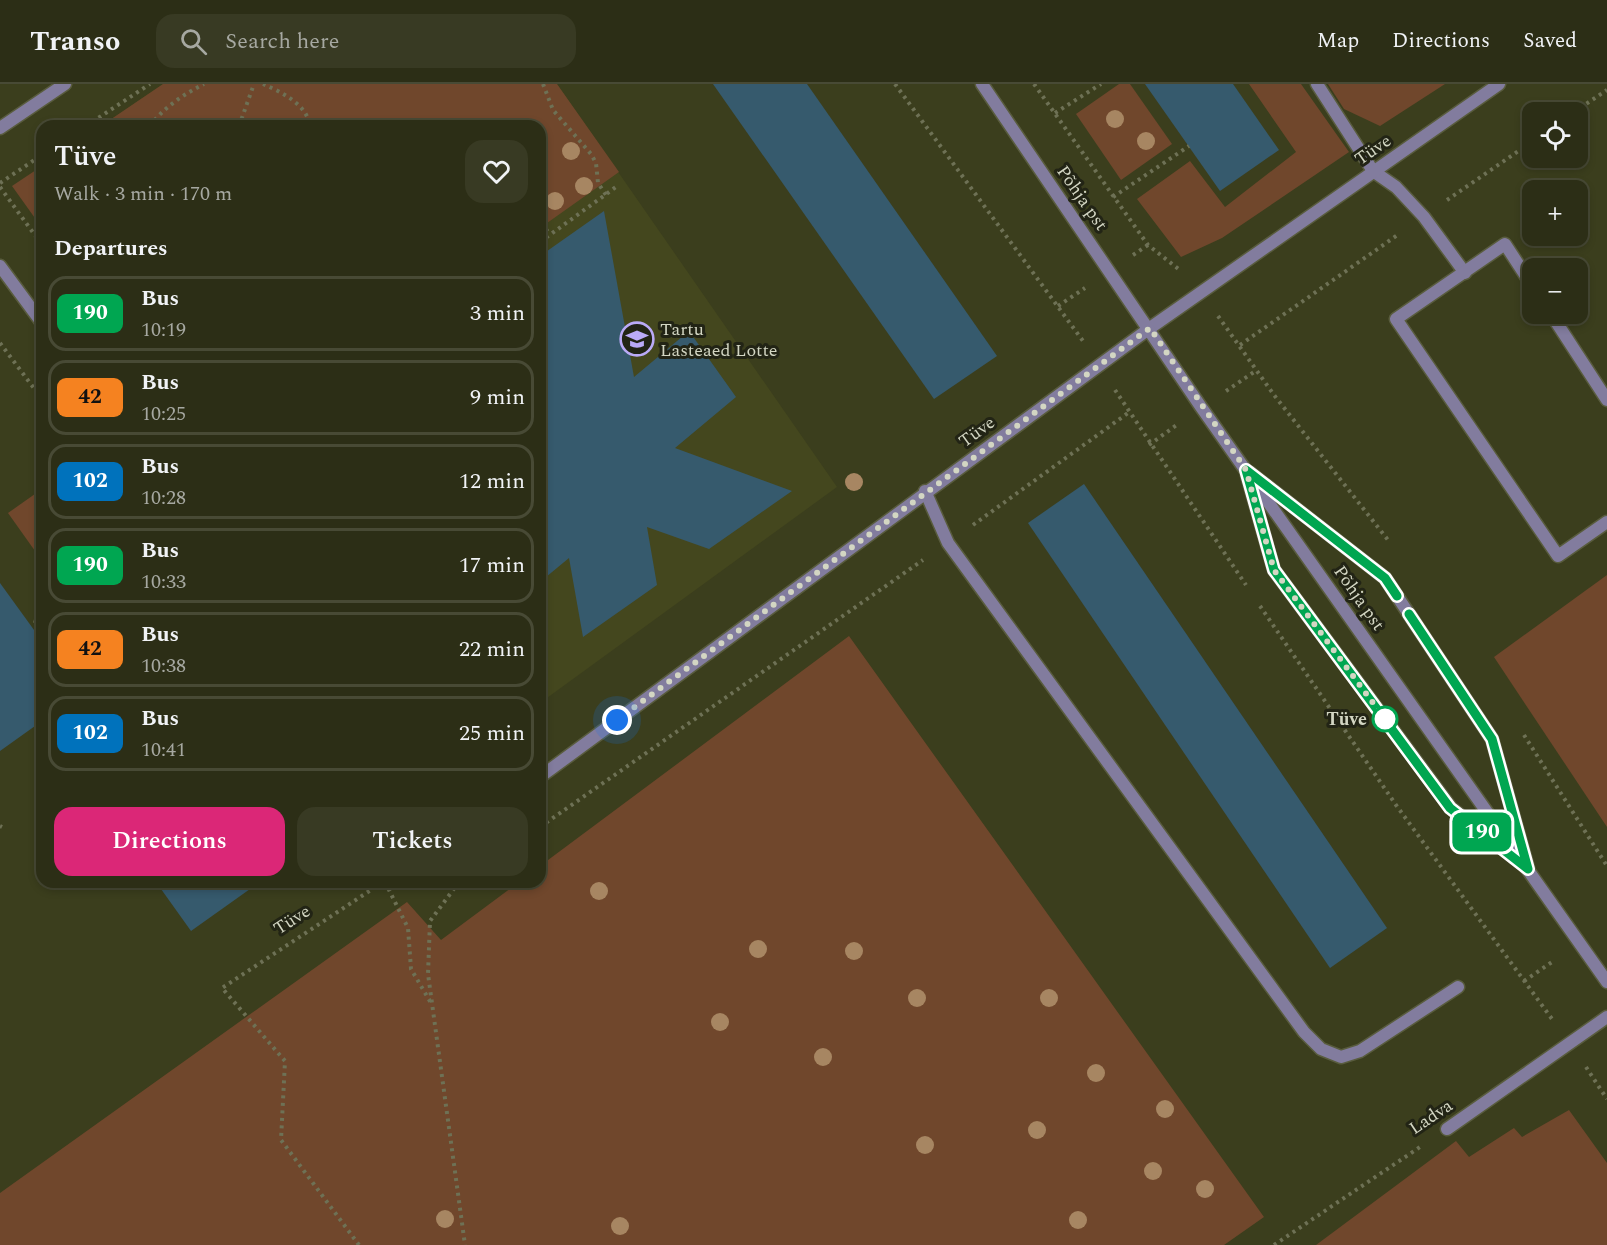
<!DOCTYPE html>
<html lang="en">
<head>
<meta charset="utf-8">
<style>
  :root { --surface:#2c2e16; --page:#383a23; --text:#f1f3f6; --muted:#a6a8a1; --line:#484a35; --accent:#db2777 }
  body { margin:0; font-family:Spectral,serif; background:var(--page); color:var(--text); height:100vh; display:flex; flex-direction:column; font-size:22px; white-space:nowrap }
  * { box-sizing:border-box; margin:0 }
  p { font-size:20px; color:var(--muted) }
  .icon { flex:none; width:33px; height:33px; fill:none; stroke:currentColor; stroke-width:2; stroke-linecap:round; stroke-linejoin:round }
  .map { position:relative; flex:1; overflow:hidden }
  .drawer { position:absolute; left:36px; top:36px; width:510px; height:768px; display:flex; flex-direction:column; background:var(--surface); border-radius:18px; box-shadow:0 3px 9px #0003,0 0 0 2px var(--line) }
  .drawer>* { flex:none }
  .badge { padding:0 12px; border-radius:9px; font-size:21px; line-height:39px }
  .controls { position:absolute; left:1522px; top:18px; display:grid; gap:12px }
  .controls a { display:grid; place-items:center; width:66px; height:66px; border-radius:12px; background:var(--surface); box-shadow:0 3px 9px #0003,0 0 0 2px var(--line); font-size:30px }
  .you { position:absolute; width:30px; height:30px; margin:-15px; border:4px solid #fff; border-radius:50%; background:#1a73e8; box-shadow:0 0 0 9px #1a73e833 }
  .map>.badge { position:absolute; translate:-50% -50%; box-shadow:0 0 0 3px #fff }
  h2 { padding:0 18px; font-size:22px; line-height:54px }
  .round { display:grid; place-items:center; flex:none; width:63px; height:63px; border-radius:18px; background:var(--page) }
  .summary { display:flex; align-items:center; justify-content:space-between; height:102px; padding:0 18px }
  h1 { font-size:28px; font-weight:600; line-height:45px }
  .primary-button { display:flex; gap:12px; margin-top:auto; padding:12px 18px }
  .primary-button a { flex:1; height:69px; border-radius:18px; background:var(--accent); color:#fff; font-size:24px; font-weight:600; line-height:69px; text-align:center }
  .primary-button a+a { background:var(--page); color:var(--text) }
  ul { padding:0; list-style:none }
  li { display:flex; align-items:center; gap:18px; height:75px; margin:0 12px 9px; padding:0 6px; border:3px solid var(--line); border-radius:18px }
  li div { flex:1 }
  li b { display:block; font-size:22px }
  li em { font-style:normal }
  li .badge { min-width:66px; font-weight:700; text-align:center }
  header { display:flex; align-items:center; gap:36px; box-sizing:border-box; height:84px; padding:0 30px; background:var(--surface); border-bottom:2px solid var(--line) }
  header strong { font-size:28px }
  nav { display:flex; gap:33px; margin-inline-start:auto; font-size:21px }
  .search { width:420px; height:54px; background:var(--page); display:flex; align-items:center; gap:15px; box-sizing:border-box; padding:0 21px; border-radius:18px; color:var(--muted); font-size:22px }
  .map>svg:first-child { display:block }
</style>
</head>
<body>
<header>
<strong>Transo</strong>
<div class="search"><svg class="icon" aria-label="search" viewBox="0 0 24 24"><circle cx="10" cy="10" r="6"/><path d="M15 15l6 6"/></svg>Search here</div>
<nav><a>Map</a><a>Directions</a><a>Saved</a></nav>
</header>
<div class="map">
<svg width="1607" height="1161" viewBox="0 0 1607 1161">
  <rect width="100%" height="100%" fill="#3b3e1d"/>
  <!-- built -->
  <polygon fill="#44471e" points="163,0 557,0 837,403 540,619 540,42 101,42"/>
  <!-- green -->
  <g fill="#70472c">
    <polygon points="163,0 557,0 619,88 540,144 540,42 101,42"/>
    <polygon points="1119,0 1130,0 1172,60 1121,96 1076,30"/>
    <polygon points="1249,0 1301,0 1349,68 1222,154 1181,173 1137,115 1190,77 1225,123 1296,68"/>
    <polygon points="1328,0 1445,0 1380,42 1344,25"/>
    <polygon points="42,82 42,144 12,102"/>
    <polygon points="42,405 42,472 40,474 8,429"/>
    <polygon points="1607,491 1607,743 1494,573"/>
    <polygon points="849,552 1264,1133 1224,1161 0,1161 0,1109 407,818 441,856 519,798 540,798 540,782"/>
    <polygon points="1569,1026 1607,1079 1607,1161 1316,1161 1456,1057 1469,1073 1514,1044 1522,1053"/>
  </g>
  <!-- building -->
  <g fill="#365a6d">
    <polygon points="713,0 807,0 997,272 934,315"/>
    <polygon points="1145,0 1233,0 1279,66 1220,107"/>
    <polygon points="604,127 634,293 689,247 736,313 675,364 792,407 709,465 647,443 657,501 583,553 569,474 540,498 540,172"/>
    <polygon points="1084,400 1387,844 1330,884 1028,439"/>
    <polygon points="0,499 42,557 42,637 0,667"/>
    <polygon points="156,798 260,798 191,847"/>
  </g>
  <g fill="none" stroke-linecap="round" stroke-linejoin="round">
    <!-- service casing -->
    <g stroke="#595c3e" stroke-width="15">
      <g id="service">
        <polyline points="1317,0 1373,87 1396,103 1424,133 1465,189"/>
        <polyline points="1533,203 1505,160 1396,235 1558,472 1607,438"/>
        <polyline points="1551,230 1607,316"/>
        <polyline points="1249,388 1385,494 1492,655 1528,784"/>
        <polyline points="1247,391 1274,486 1451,724 1520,778"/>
        <polyline points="925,407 948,459 1304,948 1321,965 1341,973 1360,967 1458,903"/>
      </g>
    </g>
    <!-- minor casing -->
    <g stroke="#595c3e" stroke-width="15">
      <g id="minor">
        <polyline points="0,44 65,0"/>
        <polyline points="0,182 42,239"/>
        <polyline points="540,693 1150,244 1499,0"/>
        <polyline points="1447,1045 1607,933"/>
      </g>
    </g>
    <!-- tertiary casing -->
    <g stroke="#595c3e" stroke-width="15">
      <polyline id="tertiary" points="982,0 1201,323 1607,898"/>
    </g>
    <!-- path -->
    <g stroke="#6e7155" stroke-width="4" stroke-dasharray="3 4.5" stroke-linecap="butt">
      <path d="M263 0C281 8 307 20 310 42"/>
      <polyline points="543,0 553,26 591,70 596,79 598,99 606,111"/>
      <polyline points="895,0 1083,257"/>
      <polyline points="1034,0 1148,161 1181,187"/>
      <polyline points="1574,28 1607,6"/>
      <polyline points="1055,29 1101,0"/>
      <polyline points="86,42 150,0"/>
      <path d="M150 42C163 24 184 10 204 0"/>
      <polyline points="239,42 254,0"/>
      <polyline points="0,99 42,71"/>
      <polyline points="0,103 42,161"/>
      <polyline points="1113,113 1189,62"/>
      <polyline points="1447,116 1533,57"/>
      <polyline points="540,141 544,142 550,151"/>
      <polyline points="540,158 616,103"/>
      <polyline points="1133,171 1148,161"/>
      <polyline points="1058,222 1085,204"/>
      <polyline points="1218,232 1274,311 1388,456"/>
      <polyline points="0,259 42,315"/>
      <polyline points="1240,261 1399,150"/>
      <polyline points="1115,306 1246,501"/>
      <polyline points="1226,307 1257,286"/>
      <polyline points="1149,361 1178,340"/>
      <polyline points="973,441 1128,329"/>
      <polyline points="1260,522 1396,721 1552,935"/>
      <polyline points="35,539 42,515"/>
      <polyline points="1524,651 1607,782"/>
      <polyline points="0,742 2,743"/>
      <polyline points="540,743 923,476"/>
      <polyline points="385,798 408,844 411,885 431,919"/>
      <polyline points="459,798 430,837 428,890 465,1161"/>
      <polyline points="1524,897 1555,876"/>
      <polyline points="1586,983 1607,1015"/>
      <polyline points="359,1161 281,1056 285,977 222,904 383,798"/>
      <polyline points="1274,1161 1423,1061"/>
    </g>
    <!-- service -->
    <use href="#service" stroke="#827c9e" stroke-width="12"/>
    <!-- minor -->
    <use href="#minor" stroke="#827c9e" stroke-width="12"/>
    <!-- tertiary -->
    <use href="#tertiary" stroke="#827c9e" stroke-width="12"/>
  </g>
  <!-- trees -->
  <g fill="#a78662">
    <circle cx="1115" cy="35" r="9"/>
    <circle cx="1146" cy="57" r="9"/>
    <circle cx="571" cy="67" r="9"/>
    <circle cx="584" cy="102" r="9"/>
    <circle cx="555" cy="117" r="9"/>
    <circle cx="854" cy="398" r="9"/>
    <circle cx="599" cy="807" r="9"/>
    <circle cx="758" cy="865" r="9"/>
    <circle cx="854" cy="867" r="9"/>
    <circle cx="917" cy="914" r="9"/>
    <circle cx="1049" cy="914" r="9"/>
    <circle cx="720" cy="938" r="9"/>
    <circle cx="823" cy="973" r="9"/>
    <circle cx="1096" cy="989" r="9"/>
    <circle cx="1165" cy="1025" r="9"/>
    <circle cx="1037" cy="1046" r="9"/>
    <circle cx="925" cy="1061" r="9"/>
    <circle cx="1153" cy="1087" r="9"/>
    <circle cx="1205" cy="1105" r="9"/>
    <circle cx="445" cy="1135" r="9"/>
    <circle cx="1078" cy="1136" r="9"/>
    <circle cx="620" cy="1142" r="9"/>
  </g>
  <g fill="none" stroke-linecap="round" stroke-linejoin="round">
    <!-- line casing -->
    <g stroke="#fff" stroke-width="14">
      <polyline id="line" points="1397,512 1385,494 1246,386 1274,486 1450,724 1528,785 1492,655 1409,530"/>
    </g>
    <!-- line -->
    <use href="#line" stroke="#00a651" stroke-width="9"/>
    <!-- walk -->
    <polyline stroke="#d3d6c3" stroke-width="6" stroke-dasharray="0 10.8" points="617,636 1150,244 1246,386 1274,486 1385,635"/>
  </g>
  <!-- icons -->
  <defs>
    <g id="school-ring" transform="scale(1.725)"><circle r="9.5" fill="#222415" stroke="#baaaf7" stroke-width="1.5"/><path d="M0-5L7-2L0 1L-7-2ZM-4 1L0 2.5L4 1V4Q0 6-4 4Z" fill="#baaaf7"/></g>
  </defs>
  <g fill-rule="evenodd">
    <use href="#school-ring" x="637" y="255"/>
  </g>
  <!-- markers -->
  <circle fill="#fff" stroke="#00a651" stroke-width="3" cx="1385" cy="635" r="12"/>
  <g text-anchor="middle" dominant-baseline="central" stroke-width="6" stroke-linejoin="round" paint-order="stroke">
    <!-- street labels -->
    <g font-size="18" fill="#d3d6c3" stroke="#222415">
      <text transform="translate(1373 66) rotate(-35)">Tüve</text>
      <text transform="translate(1082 114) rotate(55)">Põhja pst</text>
      <text transform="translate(977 348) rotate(-36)">Tüve</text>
      <text transform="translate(1359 514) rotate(55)">Põhja pst</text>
      <text transform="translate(292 836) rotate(-33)">Tüve</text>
      <text transform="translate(1431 1033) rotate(-34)">Ladva</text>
    </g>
    <!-- poi labels -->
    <g font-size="18" fill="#d3d6c3" stroke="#222415" text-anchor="start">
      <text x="660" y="245">Tartu<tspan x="660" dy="21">Lasteaed Lotte</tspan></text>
    </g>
    <!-- stop labels -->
    <g font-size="18" font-weight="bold" fill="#d3d6c3" stroke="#222415" text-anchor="end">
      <text x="1367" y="635">Tüve</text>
    </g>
  </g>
</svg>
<div class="controls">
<a><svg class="icon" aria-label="locate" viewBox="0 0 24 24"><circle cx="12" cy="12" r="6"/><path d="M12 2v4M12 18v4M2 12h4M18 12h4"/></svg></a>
<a>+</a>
<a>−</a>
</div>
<div class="you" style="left:617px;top:636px"></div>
<b class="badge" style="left:1482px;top:748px;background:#00a651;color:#fff">190</b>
<section class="drawer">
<div class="summary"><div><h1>Tüve</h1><p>Walk · 3 min · 170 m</p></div><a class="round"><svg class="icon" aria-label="heart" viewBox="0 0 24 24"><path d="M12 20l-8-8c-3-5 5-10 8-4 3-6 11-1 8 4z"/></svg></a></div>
<h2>Departures</h2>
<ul>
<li><span class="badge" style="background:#00a651;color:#fff">190</span><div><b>Bus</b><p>10:19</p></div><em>3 min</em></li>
<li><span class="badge" style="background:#f58220;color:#111">42</span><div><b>Bus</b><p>10:25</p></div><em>9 min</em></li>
<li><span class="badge" style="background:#0072bc;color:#fff">102</span><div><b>Bus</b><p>10:28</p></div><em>12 min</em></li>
<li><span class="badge" style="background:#00a651;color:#fff">190</span><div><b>Bus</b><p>10:33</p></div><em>17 min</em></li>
<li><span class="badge" style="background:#f58220;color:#111">42</span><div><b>Bus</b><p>10:38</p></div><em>22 min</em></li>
<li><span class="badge" style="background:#0072bc;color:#fff">102</span><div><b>Bus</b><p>10:41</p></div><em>25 min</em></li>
</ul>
<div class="primary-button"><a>Directions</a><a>Tickets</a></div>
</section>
</div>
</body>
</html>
